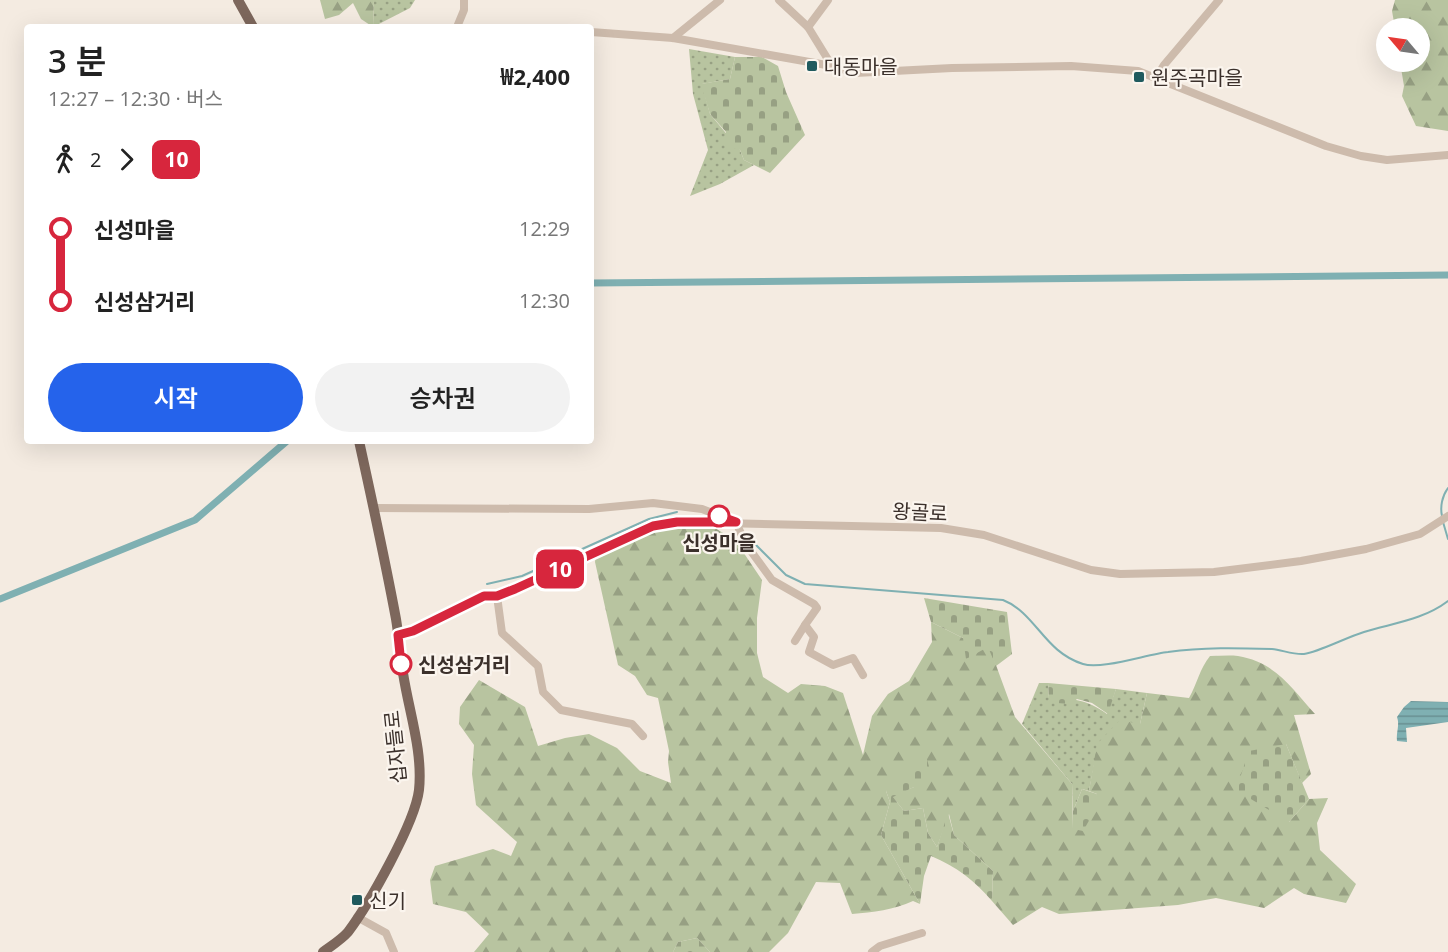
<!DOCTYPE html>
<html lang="ko">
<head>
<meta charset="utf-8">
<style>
  :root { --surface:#fff; --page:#f2f2f2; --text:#222; --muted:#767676; --accent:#2563eb }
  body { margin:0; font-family:"Open Sans","Noto Sans KR",sans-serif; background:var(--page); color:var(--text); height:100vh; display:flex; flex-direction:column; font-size:22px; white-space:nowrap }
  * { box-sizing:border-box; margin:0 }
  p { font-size:20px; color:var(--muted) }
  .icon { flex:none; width:33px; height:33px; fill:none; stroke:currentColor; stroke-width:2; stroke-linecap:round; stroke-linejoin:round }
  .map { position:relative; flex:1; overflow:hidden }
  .side { position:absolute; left:24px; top:24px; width:570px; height:420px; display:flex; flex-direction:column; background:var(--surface); border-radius:6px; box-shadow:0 6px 24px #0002 }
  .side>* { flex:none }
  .badge { padding:0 12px; border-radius:9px; font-size:21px; line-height:39px }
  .needle { width:39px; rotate:299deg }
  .controls { position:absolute; left:1376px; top:18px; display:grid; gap:12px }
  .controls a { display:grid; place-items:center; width:54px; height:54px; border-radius:50%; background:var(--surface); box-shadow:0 6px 24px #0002; font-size:30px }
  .map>.badge { position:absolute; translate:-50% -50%; box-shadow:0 0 0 3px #fff }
  .legs { display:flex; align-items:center; gap:9px; height:66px; padding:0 24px; font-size:20px }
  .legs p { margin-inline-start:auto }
  .headline { display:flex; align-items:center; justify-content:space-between; height:102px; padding:0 24px }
  h1 { font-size:33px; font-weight:600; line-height:45px }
  .primary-button { display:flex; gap:12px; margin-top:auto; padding:12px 24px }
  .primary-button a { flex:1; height:69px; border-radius:36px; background:var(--accent); color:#fff; font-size:24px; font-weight:600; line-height:69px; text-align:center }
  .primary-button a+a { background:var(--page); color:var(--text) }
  ul { padding:0 24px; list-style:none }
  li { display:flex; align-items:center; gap:21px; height:72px; font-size:22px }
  li i { display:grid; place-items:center; width:9px; height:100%; margin:0 8px; background:currentColor }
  li i::after { content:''; width:15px; height:15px; margin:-8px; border:4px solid; border-radius:50%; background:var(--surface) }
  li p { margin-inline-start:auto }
  li:first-child i { background:linear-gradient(#0000 50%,currentColor 0) }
  li:last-child i { background:linear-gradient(currentColor 50%,#0000 0) }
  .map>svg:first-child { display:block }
</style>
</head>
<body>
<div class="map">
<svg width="1448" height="952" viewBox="0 0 1448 952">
  <defs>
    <pattern id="grass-dots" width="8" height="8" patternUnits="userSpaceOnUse" patternTransform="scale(1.5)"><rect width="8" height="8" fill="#b8c4a0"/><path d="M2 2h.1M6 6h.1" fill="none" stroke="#97a083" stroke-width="1.8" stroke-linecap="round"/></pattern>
    <pattern id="forest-firs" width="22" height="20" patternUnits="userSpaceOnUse" patternTransform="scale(1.5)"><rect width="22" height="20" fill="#b8c4a0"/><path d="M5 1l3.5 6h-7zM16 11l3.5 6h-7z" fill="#97a083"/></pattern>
    <pattern id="cemetery-stones" width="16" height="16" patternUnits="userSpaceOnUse" patternTransform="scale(1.5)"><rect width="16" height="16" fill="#b8c4a0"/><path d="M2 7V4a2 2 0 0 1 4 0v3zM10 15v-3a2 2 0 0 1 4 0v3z" fill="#97a083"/></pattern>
    <pattern id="water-rules" width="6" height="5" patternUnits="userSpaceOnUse" patternTransform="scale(1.5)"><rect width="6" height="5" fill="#7fb0b2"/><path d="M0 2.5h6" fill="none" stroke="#699091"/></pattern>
  </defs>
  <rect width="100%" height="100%" fill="#f4ebe1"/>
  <!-- grass -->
  <g fill="url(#grass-dots)">
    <polygon points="374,0 415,0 410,8 373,27"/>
    <polygon points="689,49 735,57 730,79 702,84 710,114 740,150 744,160 754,165 720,184 690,196 708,150 693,94"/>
    <path d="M1039 683H1048L1049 698C1074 699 1086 699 1107 714L1116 689 1147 693 1140 724 1098 744 1089 791 1082 789 1073 811 1072 784 1022 724Z"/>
  </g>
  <!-- forest -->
  <g fill="url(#forest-firs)">
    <polygon points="320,0 374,0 373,27 361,19 353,3 339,15 325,19"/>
    <polygon points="1395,0 1448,0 1448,131 1416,126 1402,96 1404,86 1400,62 1419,62 1419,28 1395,28 1392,11"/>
    <path d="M693 515 735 540 762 580 757 618V653L763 677 788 693 801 684 825 686 843 693 863 755 872 716 888 694 909 681 932 642 931 622 963 638 989 646 1015 717 1072 784 1073 829 1097 794 1089 791 1097 744 1120 720 1140 724 1147 693 1189 698C1197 684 1200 668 1210 656 1219 656 1229 655 1238 656 1275 662 1292 688 1315 714L1294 715 1311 774 1302 783 1286 744 1289 822 1309 799 1328 798 1317 823 1320 850 1356 884 1346 903 1304 894 1294 888 1264 908 1216 898 1178 905 1059 914 1042 907 1013 925 992 901 993 871 954 835 949 814 937 847 928 833 923 808 904 811 892 796 914 787 886 791 890 802 881 835 920 904 913 901C894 910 873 912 852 914L840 883 816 882 788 933 769 952H710L697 938 678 942 673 952H474L489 934 466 912 433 904 430 880 435 866 493 849 511 856 517 842 476 805 472 774 474 745 459 724 460 707 479 680 525 707 538 746 565 738 589 734 617 748 640 771 671 783 668 762 669 751 658 698 647 695 635 676 618 665 595 562 597 546 676 516Z"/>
  </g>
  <!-- cemetery -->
  <g fill="url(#cemetery-stones)">
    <polygon points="735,57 762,57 778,66 786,92 805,135 770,173 744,160 740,150 725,146 726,132 710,114 701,84 730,79"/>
    <polygon points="924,598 1007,612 1012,654 996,666 988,647 966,659 963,638 931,622"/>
    <polygon points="1048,683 1116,689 1108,714 1092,703 1077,699 1071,704 1057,703 1049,698"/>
    <polygon points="1286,744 1309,799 1289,822 1236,790 1249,751"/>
    <path d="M926 756 930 770 914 787 893 797 904 811 923 808 928 833 937 847 948 813 954 835 993 871 992 901C974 880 957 867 931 856L924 876 920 904 881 835 890 802 886 791Z"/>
    <polygon points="1082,789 1097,794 1094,812 1083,831 1073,829 1073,811"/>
    <polygon points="697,938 710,952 673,952 678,942"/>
  </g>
  <!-- water -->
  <path fill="url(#water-rules)" d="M1411 701 1448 702V722L1406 728 1407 742 1397 741C1396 732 1400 725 1397 717L1404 707Z"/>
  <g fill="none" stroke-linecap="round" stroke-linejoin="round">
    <!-- stream -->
    <g stroke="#7fb0b2" stroke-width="2">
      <path d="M1442 516C1440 507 1442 496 1448 488"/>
      <polyline points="1443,522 1448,539"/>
      <path d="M746 535 786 575 805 584 1003 600C1036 613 1044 652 1083 664 1101 670 1148 654 1168 652 1203 647 1238 648 1272 649 1282 650 1294 655 1304 654 1319 652 1347 637 1364 632 1393 623 1423 620 1448 601"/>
      <polyline points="487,584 522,576 649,519 677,512"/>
    </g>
    <!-- canal -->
    <g stroke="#7fb0b2" stroke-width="7">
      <polyline points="591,283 1448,275"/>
      <polyline points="0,599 195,520 287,441"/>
    </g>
    <!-- minor -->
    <g stroke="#cdbbac" stroke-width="8">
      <polyline points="779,0 808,27 832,66"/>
      <polyline points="457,27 464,10 464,0"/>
      <polyline points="808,27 828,0"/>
      <polyline points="591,32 673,38 832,66 855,73 952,68 1071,66 1138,71 1326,146 1361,156 1387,160 1448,155"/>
      <polyline points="673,38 720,0"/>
      <polyline points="1156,78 1164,65 1219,0"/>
      <polyline points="374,508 589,509 653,503 702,509 736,522 745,543 772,580 814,604 817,608 805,625 814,637 809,652 833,665 853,658 863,675"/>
      <polyline points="497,596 502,633 538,666 543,692 561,710 632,724 643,736"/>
      <polyline points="398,635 413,631 484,596 497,596 515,589 653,526 677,522 941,528 984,535 1091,570 1120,574 1214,572 1301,561 1366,549 1420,534 1448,516"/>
      <polyline points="795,641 805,625"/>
      <polyline points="357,917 386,933 394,952"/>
      <polyline points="872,952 880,946 922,933"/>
    </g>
    <!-- major -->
    <g stroke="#7d675c" stroke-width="10">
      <polyline points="238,0 253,27"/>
      <path d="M323 952C331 946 341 940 348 932 369 904 415 823 419 790 423 751 409 712 403 673 400 655 399 637 396 619 385 560 372 500 359 441"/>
    </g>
  </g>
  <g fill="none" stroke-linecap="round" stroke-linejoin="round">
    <!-- line-1 casing -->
    <g stroke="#fff" stroke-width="14">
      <polyline id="line-1" points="401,664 398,635 413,631 484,596 497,596 515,589 653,526 677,522 736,522 719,516"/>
    </g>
    <!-- line-1 -->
    <use href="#line-1" stroke="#d7263d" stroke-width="9"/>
  </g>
  <!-- markers -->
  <g fill="#1f5a5e" stroke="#fbf5ee" stroke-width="2">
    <rect x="806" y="60" width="12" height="12" rx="3"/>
    <rect x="1133" y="71" width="12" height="12" rx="3"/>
    <rect x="351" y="894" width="12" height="12" rx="3"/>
  </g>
  <g fill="#fff" stroke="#d7263d" stroke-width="3">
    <circle cx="719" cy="516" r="10"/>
    <circle cx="401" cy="664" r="10"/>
  </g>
  <g text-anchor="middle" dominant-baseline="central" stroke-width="4.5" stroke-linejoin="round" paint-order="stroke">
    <!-- poi labels -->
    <g font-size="20" fill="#3b302b" stroke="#fbf5ee" text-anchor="start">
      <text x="824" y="66">대동마을</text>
      <text x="1151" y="77">원주곡마을</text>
      <text x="369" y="900">신기</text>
    </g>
    <!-- street labels -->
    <g font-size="20" fill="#3b302b" stroke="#fbf5ee">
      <text transform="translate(920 512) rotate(3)">왕골로</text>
      <text transform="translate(395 747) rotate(-96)">십자들로</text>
    </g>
    <!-- stop labels -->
    <g font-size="20" font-weight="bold" fill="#3b302b" stroke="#fbf5ee">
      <text x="719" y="542">신성마을</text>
      <text x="418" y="664" text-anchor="start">신성삼거리</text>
    </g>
  </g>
</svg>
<div class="controls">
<a><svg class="needle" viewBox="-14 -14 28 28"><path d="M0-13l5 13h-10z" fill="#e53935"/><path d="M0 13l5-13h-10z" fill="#767676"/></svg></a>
</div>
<b class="badge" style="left:560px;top:569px;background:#d7263d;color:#fff">10</b>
<section class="side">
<div class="headline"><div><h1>3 분</h1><p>12:27 – 12:30 · 버스</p></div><b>₩2,400</b></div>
<div class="legs"><svg class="icon" aria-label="walk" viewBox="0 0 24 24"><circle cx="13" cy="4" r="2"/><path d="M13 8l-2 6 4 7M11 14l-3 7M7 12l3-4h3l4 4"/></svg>2<svg class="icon" aria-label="forward" viewBox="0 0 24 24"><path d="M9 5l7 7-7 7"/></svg><b class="badge" style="background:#d7263d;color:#fff">10</b></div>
<ul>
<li><i style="color:#d7263d"></i><b>신성마을</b><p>12:29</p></li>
<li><i style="color:#d7263d"></i><b>신성삼거리</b><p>12:30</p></li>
</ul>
<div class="primary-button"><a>시작</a><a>승차권</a></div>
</section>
</div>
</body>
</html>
